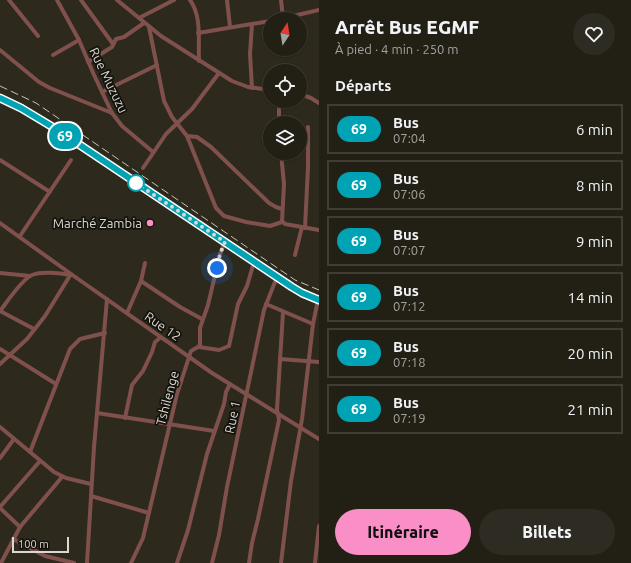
<!DOCTYPE html>
<html lang="fr">
<head>
<meta charset="utf-8">
<style>
  :root { --surface:#221f15; --page:#2e2c22; --text:#f1f3f6; --muted:#a2a2a0; --line:#3f3d34; --accent:#fa8fc7 }
  body { margin:0; font-family:Ubuntu,sans-serif; background:var(--page); color:var(--text); height:100vh; display:flex; flex-direction:column; font-size:15px; white-space:nowrap }
  * { box-sizing:border-box; margin:0 }
  p { font-size:13px; color:var(--muted) }
  .icon { flex:none; width:22px; height:22px; fill:none; stroke:currentColor; stroke-width:2; stroke-linecap:round; stroke-linejoin:round }
  .map { position:relative; flex:1; overflow:hidden }
  .drawer { display:flex; flex-direction:column; background:var(--surface); width:312px }
  .drawer>* { flex:none }
  .badge { padding:0 8px; border-radius:13px; font-size:14px; line-height:26px }
  .needle { width:26px; rotate:12deg }
  .buttons { position:absolute; left:263px; top:12px; display:grid; gap:8px }
  .buttons a { display:grid; place-items:center; width:44px; height:44px; border-radius:50%; background:var(--surface); box-shadow:0 1px 3px #0004,0 0 0 1px var(--line); font-size:20px }
  .scale { position:absolute; left:12px; bottom:10px; width:57px; box-sizing:border-box; padding-left:4px; border:2px solid #dbd8d0; border-top:0; font-size:11px; line-height:14px; white-space:nowrap; color:#dbd8d0; -webkit-text-stroke:3px #14120c; paint-order:stroke }
  .you { position:absolute; width:20px; height:20px; margin:-10px; border:3px solid #fff; border-radius:50%; background:#1a73e8; box-shadow:0 0 0 6px #1a73e833 }
  .map>.badge { position:absolute; translate:-50% -50%; box-shadow:0 0 0 2px #fff }
  h2 { padding:0 16px; font-size:15px; line-height:36px }
  .round { display:grid; place-items:center; flex:none; width:42px; height:42px; border-radius:21px; background:var(--page) }
  .headline { display:flex; align-items:center; justify-content:space-between; height:68px; padding:0 16px }
  h1 { font-size:19px; font-weight:800; line-height:30px }
  .button { display:flex; gap:8px; margin-top:auto; padding:8px 16px }
  .button a { flex:1; height:46px; border-radius:24px; background:var(--accent); color:#111; font-size:16px; font-weight:800; line-height:46px; text-align:center }
  .button a+a { background:var(--page); color:var(--text) }
  ul { padding:0; list-style:none }
  li { display:flex; align-items:center; gap:12px; height:50px; margin:0 8px 6px; padding:0 8px; border:2px solid var(--line); border-radius:0px }
  li div { flex:1 }
  li b { display:block; font-size:15px }
  li em { font-style:normal }
  li .badge { min-width:44px; font-weight:700; text-align:center }
  main { display:flex; flex:1; min-height:0 }
  .map>svg:first-child { display:block }
</style>
</head>
<body>
<main>
<div class="map">
<svg width="319" height="563" viewBox="0 0 319 563">
  <rect width="100%" height="100%" fill="#2d291c"/>
  <g fill="none" stroke-linecap="round" stroke-linejoin="round">
    <!-- minor -->
    <g stroke="#80514c" stroke-width="4">
      <polyline points="9,0 38,36"/>
      <polyline points="57,0 79,40 94,75 112,113 122,126 153,152"/>
      <polyline points="81,0 113,44"/>
      <polyline points="117,0 161,36 232,81 248,87 270,90"/>
      <path d="M190 0C202 16 198 41 199 61"/>
      <polyline points="227,0 230,27"/>
      <polyline points="281,0 283,18"/>
      <polyline points="139,18 174,0"/>
      <polyline points="280,19 319,10"/>
      <polyline points="252,24 250,54 252,88"/>
      <polyline points="149,27 164,101 172,117 187,136 216,208 224,216 246,222 270,226 282,222"/>
      <polyline points="198,33 270,21"/>
      <polyline points="0,50 39,82 50,88 112,113"/>
      <polyline points="53,55 79,40"/>
      <polyline points="88,62 112,47 116,39 124,37 144,23"/>
      <polyline points="102,92 157,65"/>
      <polyline points="300,94 311,98 319,103"/>
      <polyline points="279,101 279,123"/>
      <polyline points="187,136 197,137 211,147 269,203 276,207 282,209"/>
      <polyline points="281,153 284,184 282,221 285,224 319,230"/>
      <polyline points="0,160 50,192"/>
      <polyline points="143,168 166,134 192,109 219,73"/>
      <polyline points="0,223 71,274 212,373 319,439"/>
      <polyline points="305,228 308,167 308,127"/>
      <polyline points="20,236 71,160"/>
      <polyline points="295,255 302,227"/>
      <polyline points="0,273 30,276"/>
      <polyline points="141,281 180,307 202,319"/>
      <polyline points="266,304 313,324"/>
      <polyline points="127,313 141,281 145,263"/>
      <path d="M34 329 0 311C7 302 22 279 32 275 41 271 61 273 70 275"/>
      <polyline points="199,347 219,350 229,346 238,304 247,286 254,262"/>
      <polyline points="0,349 56,384"/>
      <polyline points="280,359 319,362"/>
      <polyline points="0,364 27,339 45,316 71,274"/>
      <polyline points="97,413 214,431"/>
      <polyline points="125,418 132,385 143,371 152,352 155,342 161,337"/>
      <polyline points="0,427 54,472 66,478 91,484"/>
      <polyline points="30,452 70,349 80,339 105,333"/>
      <polyline points="0,458 14,439"/>
      <polyline points="91,496 149,513"/>
      <polyline points="0,507 40,461"/>
      <polyline points="0,508 20,527"/>
      <polyline points="13,539 45,556 74,563"/>
      <polyline points="1,563 20,527 62,477"/>
      <polyline points="87,563 94,447 107,299"/>
      <polyline points="131,563 143,538 177,394 191,351 198,347 200,345 200,328 208,305 220,254 225,242"/>
      <polyline points="177,563 188,530 207,454 224,404 226,392 230,384"/>
      <polyline points="212,563 219,535 227,487 264,310 271,292 277,277"/>
      <polyline points="249,563 252,543 258,519 279,420 277,409 283,312"/>
      <polyline points="281,563 291,481 302,419 313,324 318,300"/>
      <polyline points="315,563 319,526"/>
    </g>
    <!-- major -->
    <polyline stroke="#d6766c" stroke-width="5.5" points="0,98 21,108 56,129 292,287 302,293 319,300"/>
    <!-- rail -->
    <polyline stroke="#c6c3ba" stroke-width="1" stroke-dasharray="8 4" stroke-linecap="butt" points="0,86 36,103 295,280 319,290"/>
  </g>
  <g fill="none" stroke-linecap="round" stroke-linejoin="round">
    <!-- line casing -->
    <g stroke="#fff" stroke-width="9">
      <polyline id="line" points="0,98 21,108 56,129 292,287 302,293 319,300"/>
    </g>
    <!-- line -->
    <use href="#line" stroke="#00a3b4" stroke-width="6"/>
    <!-- walk -->
    <polyline stroke="#dbd8d0" stroke-width="4" stroke-dasharray="0 7.2" points="136,183 133,181 225,242 220,254 217,268"/>
  </g>
  <!-- markers -->
  <circle fill="#fff" stroke="#00a3b4" stroke-width="2" cx="136" cy="183" r="8"/>
  <circle fill="#fa8fc7" stroke="#14120c" stroke-width="1.5" cx="150" cy="223" r="4"/>
  <g text-anchor="middle" dominant-baseline="central" stroke-width="3.5" stroke-linejoin="round" paint-order="stroke">
    <!-- street labels -->
    <g font-size="13" fill="#dbd8d0" stroke="#14120c">
      <text transform="translate(109 80) rotate(64)">Rue Muzuzu</text>
      <text transform="translate(163 326) rotate(35)">Rue 12</text>
      <text transform="translate(167 398) rotate(-75)">Tshilenge</text>
      <text transform="translate(232 417) rotate(-78)">Rue 1</text>
    </g>
    <!-- poi labels -->
    <g font-size="13" fill="#dbd8d0" stroke="#14120c" text-anchor="end">
      <text x="142" y="223">Marché Zambia</text>
    </g>
  </g>
</svg>
<div class="buttons">
<a><svg class="needle" viewBox="-14 -14 28 28"><path d="M0-13l5 13h-10z" fill="#e53935"/><path d="M0 13l5-13h-10z" fill="#a2a2a0"/></svg></a>
<a><svg class="icon" aria-label="locate" viewBox="0 0 24 24"><circle cx="12" cy="12" r="6"/><path d="M12 2v4M12 18v4M2 12h4M18 12h4"/></svg></a>
<a><svg class="icon" aria-label="layers" viewBox="0 0 24 24"><path d="M12 4l9 5-9 5-9-5zM3 14l9 5 9-5"/></svg></a>
</div>
<div class="scale">100 m</div>
<div class="you" style="left:217px;top:268px"></div>
<b class="badge" style="left:65px;top:136px;background:#00a3b4;color:#fff">69</b>
</div>
<section class="drawer">
<div class="headline"><div><h1>Arrêt Bus EGMF</h1><p>À pied · 4 min · 250 m</p></div><a class="round"><svg class="icon" aria-label="heart" viewBox="0 0 24 24"><path d="M12 20l-8-8c-3-5 5-10 8-4 3-6 11-1 8 4z"/></svg></a></div>
<h2>Départs</h2>
<ul>
<li><span class="badge" style="background:#00a3b4;color:#fff">69</span><div><b>Bus</b><p>07:04</p></div><em>6 min</em></li>
<li><span class="badge" style="background:#00a3b4;color:#fff">69</span><div><b>Bus</b><p>07:06</p></div><em>8 min</em></li>
<li><span class="badge" style="background:#00a3b4;color:#fff">69</span><div><b>Bus</b><p>07:07</p></div><em>9 min</em></li>
<li><span class="badge" style="background:#00a3b4;color:#fff">69</span><div><b>Bus</b><p>07:12</p></div><em>14 min</em></li>
<li><span class="badge" style="background:#00a3b4;color:#fff">69</span><div><b>Bus</b><p>07:18</p></div><em>20 min</em></li>
<li><span class="badge" style="background:#00a3b4;color:#fff">69</span><div><b>Bus</b><p>07:19</p></div><em>21 min</em></li>
</ul>
<div class="button"><a>Itinéraire</a><a>Billets</a></div>
</section>
</main>
</body>
</html>
